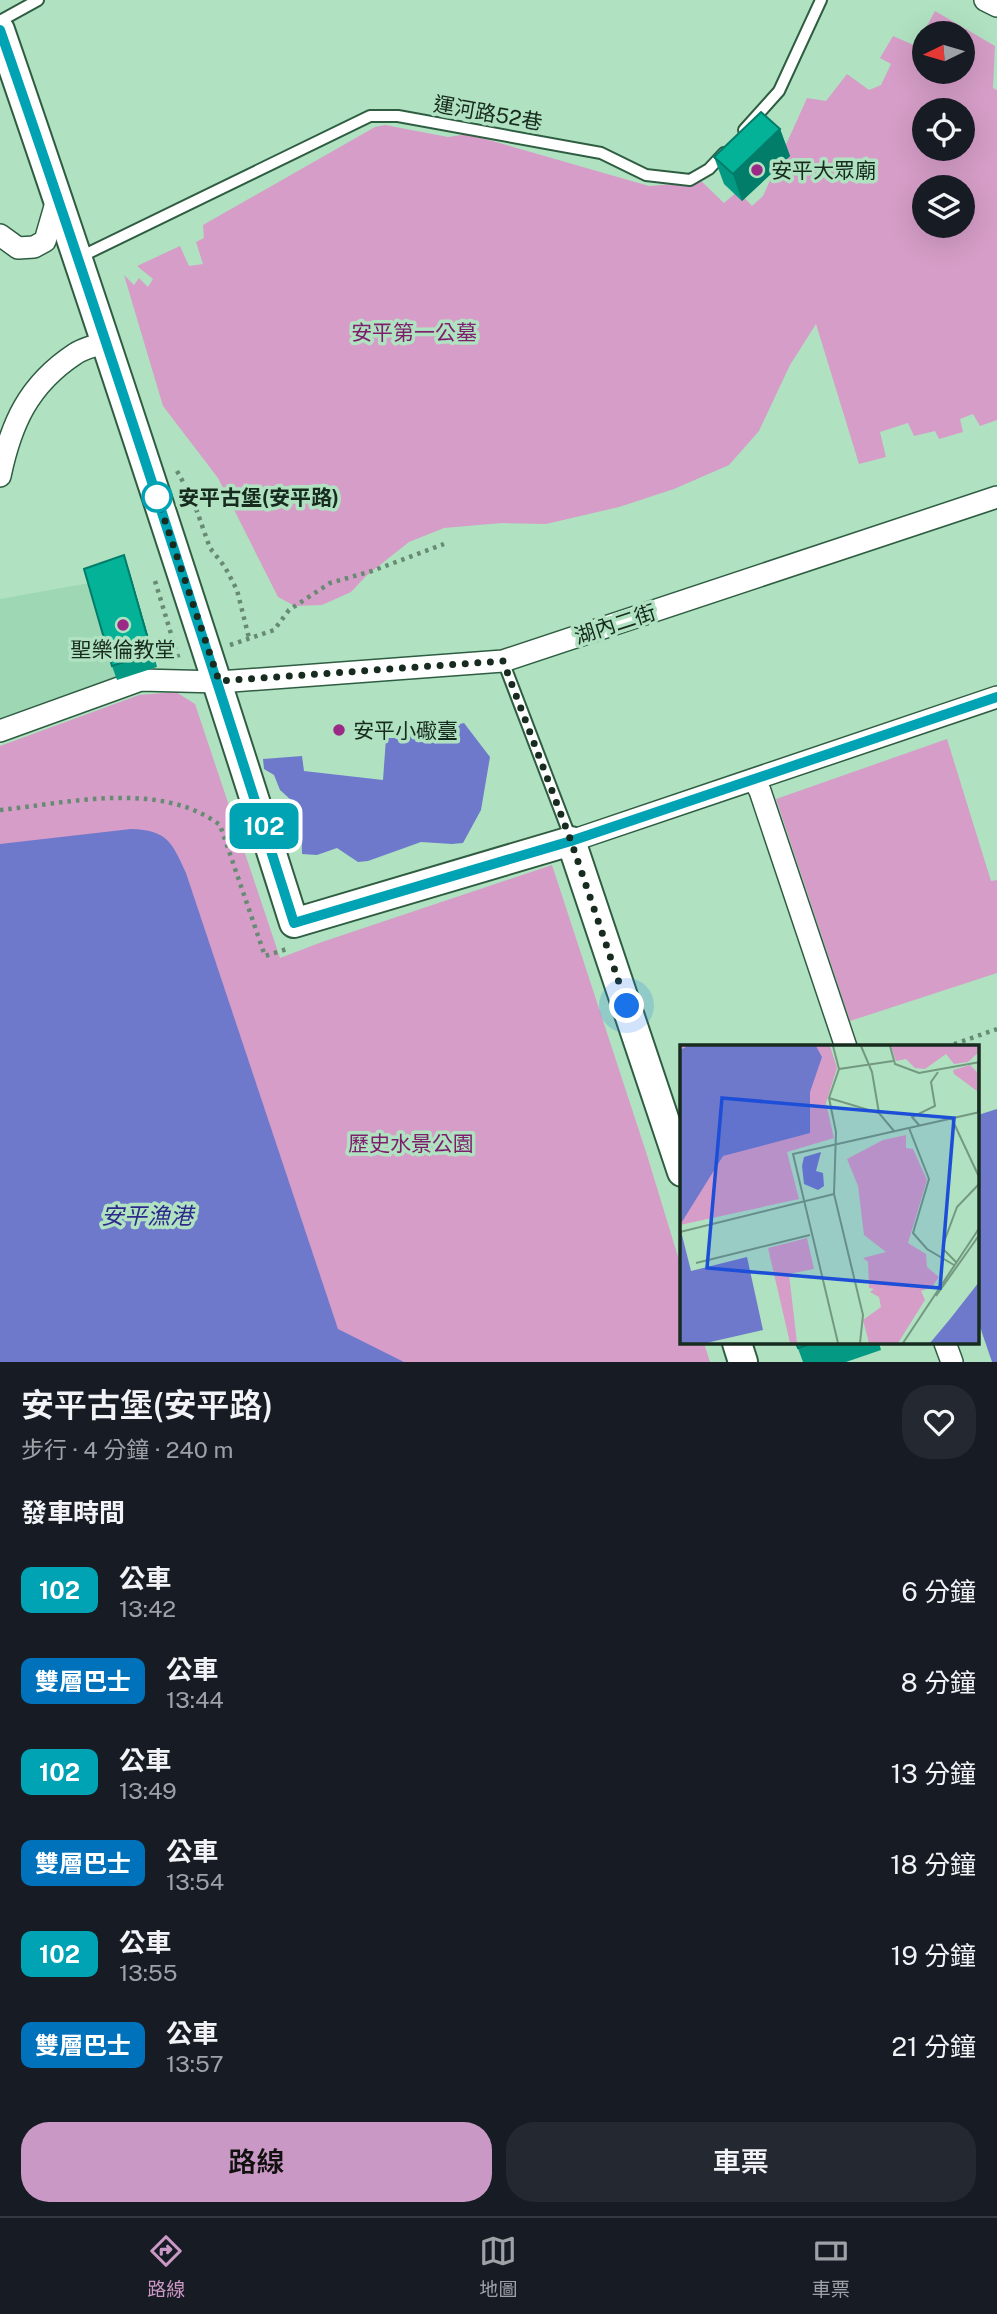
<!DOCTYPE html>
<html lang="zh-TW">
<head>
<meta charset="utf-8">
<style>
  :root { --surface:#171b24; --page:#242831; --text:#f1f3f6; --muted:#9ea1a6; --line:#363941; --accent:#ca98c4 }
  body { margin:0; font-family:"Public Sans","Noto Sans TC",sans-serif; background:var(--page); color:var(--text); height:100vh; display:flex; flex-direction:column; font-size:26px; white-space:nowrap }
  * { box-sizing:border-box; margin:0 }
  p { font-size:23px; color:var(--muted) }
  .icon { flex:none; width:38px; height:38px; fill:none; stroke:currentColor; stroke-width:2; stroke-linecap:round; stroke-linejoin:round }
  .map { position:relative; height:1362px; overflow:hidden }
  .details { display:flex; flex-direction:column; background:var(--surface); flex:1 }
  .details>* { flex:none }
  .badge { padding:0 14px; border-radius:10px; font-size:24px; line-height:46px }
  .needle { width:46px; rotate:265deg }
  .controls { position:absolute; left:912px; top:21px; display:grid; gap:14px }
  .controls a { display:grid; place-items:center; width:63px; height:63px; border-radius:50%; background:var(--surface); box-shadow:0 7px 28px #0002; font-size:35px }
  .you { position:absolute; width:35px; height:35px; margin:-18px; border:5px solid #fff; border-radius:50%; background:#1a73e8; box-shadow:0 0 0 10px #1a73e833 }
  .map>.badge { position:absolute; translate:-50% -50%; box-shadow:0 0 0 4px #fff }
  h2 { padding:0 21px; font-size:26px; line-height:63px }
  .round { display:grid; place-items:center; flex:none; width:74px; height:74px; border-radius:28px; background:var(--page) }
  .overview { display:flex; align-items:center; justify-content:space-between; height:119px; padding:0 21px }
  h1 { font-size:33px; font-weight:600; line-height:52px }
  .button { display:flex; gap:14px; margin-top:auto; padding:14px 21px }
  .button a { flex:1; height:80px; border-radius:28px; background:var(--accent); color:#111; font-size:28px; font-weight:600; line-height:80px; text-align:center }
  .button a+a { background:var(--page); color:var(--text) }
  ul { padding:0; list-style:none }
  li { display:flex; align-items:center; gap:21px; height:91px; padding:0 21px }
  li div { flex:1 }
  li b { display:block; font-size:26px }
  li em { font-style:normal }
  li .badge { min-width:77px; font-weight:700; text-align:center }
  .dock { display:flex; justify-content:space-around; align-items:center; height:98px; border-top:2px solid var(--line); background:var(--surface); font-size:19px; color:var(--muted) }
  .dock a { display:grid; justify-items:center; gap:4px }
  .dock .on { color:var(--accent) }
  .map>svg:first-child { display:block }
</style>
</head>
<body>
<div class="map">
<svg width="997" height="1362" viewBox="0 0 997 1362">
  <rect width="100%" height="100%" fill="#b0e2c1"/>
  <!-- built -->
  <polygon fill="#9ed7b3" points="89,583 117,680 0,722 0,599"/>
  <!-- green -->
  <g fill="#d59dc7" fill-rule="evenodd">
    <path d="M935 11 995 46 993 88 997 90V420L980 426 973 414 960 419 963 432 939 439 935 431 914 436 908 423 880 432 886 457 859 464 816 324 790 365 759 431 729 465 674 489 619 507 546 524 502 523 444 528 409 542 366 576 351 592 322 605 295 606 278 597 218 478 163 406 124 275 134 285 139 278 148 287 153 279 137 266 180 246 189 266 203 264 196 242 204 238 203 225 375 127 385 125 448 137 468 134 649 186 688 183 698 178 724 203 738 191 752 206 763 196 807 98 826 101 847 74 869 90 881 85 891 64 880 58 893 36 916 46ZM924 33H962V72H924ZM924 110H962V149H924ZM924 187H962V226H924Z"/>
    <polygon points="176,692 195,704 280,958 322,942 552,865 647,1155 682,1270 682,1343 704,1343 710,1362 0,1362 0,746 139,695"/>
    <polygon points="947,739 991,881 997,880 997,973 850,1021 776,799"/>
  </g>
  <!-- water -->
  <g fill="#6e79cc">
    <polygon points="464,723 490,757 481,810 463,843 452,844 421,842 368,861 358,862 337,848 317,855 302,854 301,809 280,790 274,775 264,769 263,759 302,756 304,771 383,780 386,738 397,738"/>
    <path d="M131 829C167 830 172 842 186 873L338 1329 404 1362H0V844Z"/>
    <polygon points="997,1109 997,1362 992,1362 978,1321 978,1115"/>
  </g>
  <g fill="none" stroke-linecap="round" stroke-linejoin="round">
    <!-- lane casing -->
    <g stroke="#2f5d42" stroke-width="14">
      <g id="lane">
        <polyline points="0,21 38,0"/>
        <polyline points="744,130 779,91 821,0"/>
        <polyline points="78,258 370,116 398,116 601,153 646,175 690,180 709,169 724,153"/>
        <polyline points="503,661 571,839"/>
      </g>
    </g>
    <!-- street casing -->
    <g stroke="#2f5d42" stroke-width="24">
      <g id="street">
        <polyline points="985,0 997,6"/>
        <polyline points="0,235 18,248 34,247 45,241 58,196"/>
        <path d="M0 476C11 424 28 385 75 354 83 348 96 346 105 342"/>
        <polyline points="0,731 141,680 219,682 503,661 997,497"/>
        <polyline points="754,780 760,791 846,1047"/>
        <polyline points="571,841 997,697"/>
        <polyline points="945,1343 952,1362"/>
      </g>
    </g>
    <!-- secondary casing -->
    <g stroke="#2f5d42" stroke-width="32">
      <g id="secondary">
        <path d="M0 30C102 326 199 624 294 923L571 841 682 1172"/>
        <polyline points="737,1343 743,1362"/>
      </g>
    </g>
    <!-- path -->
    <g stroke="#678a73" stroke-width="4.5" stroke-dasharray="3.5 5" stroke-linecap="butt">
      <polyline points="177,471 193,500 210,548 225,567 237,590 249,638"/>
      <polyline points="155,581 179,660"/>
      <polyline points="230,645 274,630 289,610 330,583 372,571 444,544"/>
      <path d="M0 810C69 803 160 780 220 825L265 956 290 948"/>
      <polyline points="946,1047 997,1029"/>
    </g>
    <!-- lane -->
    <use href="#lane" stroke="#fff" stroke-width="10"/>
    <!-- street -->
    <use href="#street" stroke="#fff" stroke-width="21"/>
    <!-- secondary -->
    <use href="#secondary" stroke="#fff" stroke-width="28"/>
  </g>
  <!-- wall -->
  <g fill="#039982">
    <polygon points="780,129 790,156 742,201 724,184 714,157"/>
    <polygon points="129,570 157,667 117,680 112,666"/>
    <polygon points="796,1343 879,1343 881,1350 846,1362 803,1362"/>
  </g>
  <!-- shaded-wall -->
  <g fill="#027d6a">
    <polygon points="780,129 790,156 742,201 733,174"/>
    <polygon points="124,555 129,570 157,667 152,653"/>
  </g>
  <!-- building -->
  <g fill="#03b297" stroke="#027d6a" stroke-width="2">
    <polygon points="761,112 780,129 733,174 714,157"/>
    <polygon points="124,555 152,653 112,666 84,569"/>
    <polygon points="796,1343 813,1343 798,1348"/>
  </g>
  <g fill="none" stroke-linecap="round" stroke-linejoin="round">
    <!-- line casing -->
    <g stroke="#fff" stroke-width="16">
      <path id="line" d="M0 30C103 326 199 624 294 923L571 841 997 697"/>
    </g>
    <!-- line -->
    <use href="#line" stroke="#00a3b4" stroke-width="10"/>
    <!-- walk -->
    <polyline stroke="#172b1f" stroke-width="7" stroke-dasharray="0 12.6" points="157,497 219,681 503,661 571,841 627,1006"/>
  </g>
  <!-- markers -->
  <g fill="#9b2986" stroke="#b0e2c1" stroke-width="2.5">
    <circle cx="757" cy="170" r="7"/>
    <circle cx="123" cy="625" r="7"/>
    <circle cx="339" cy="730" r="7"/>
  </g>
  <circle fill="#fff" stroke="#00a3b4" stroke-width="3.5" cx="157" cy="497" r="14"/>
  <g text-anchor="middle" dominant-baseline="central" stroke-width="7" stroke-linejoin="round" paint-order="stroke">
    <!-- street labels -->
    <g font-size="21" fill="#172b1f" stroke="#b0e2c1">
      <text transform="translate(488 113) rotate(10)">運河路52巷</text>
      <text transform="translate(615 624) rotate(-18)">湖內二街</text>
    </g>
    <!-- poi labels -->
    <g font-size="21" fill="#172b1f" stroke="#b0e2c1" text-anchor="start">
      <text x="771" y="170">安平大眾廟</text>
      <text x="123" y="649" text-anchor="middle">聖樂倫教堂</text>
      <text x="353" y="730">安平小礮臺</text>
    </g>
    <!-- park labels -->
    <g font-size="21" fill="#7d1d6c" stroke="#b0e2c1">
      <text x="414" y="332">安平第一公墓</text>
      <text x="411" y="1143">歷史水景公園</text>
    </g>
    <!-- stop labels -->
    <g font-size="21" font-weight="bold" fill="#172b1f" stroke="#b0e2c1" text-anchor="start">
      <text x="178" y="497">安平古堡(安平路)</text>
    </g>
    <!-- water labels -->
    <g font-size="23" font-style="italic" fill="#2d2a8c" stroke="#b0e2c1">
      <text x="147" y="1215">安平漁港</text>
    </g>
  </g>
  <!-- overview -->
  <g transform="translate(680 1045)">
    <rect width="299" height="299" fill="#b0e2c1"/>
    <path d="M0 1H150L157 23 146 58 154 93 107 107 119 154 0 180ZM211 1H299V7L288 17 274 19 266 9 245 24 235 23 226 14 216 16ZM290 20 297 27V46L274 29 273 25ZM226 90V103L233 104 247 135 228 198 246 209 247 222 259 232 252 242 241 246 245 255 218 298H189L183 275 201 262 199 252 190 247 194 244 189 243 188 217 183 213 206 207 184 190 178 141 167 114 203 95ZM127 193 134 224 109 229 117 298H110L88 203Z" fill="#d59dc7"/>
    <path d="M8 1H136L142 12 130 47V88L43 111 0 180V5ZM141 107 136 126 143 128 144 141 138 145 124 139 122 121 124 112ZM0 182 11 226 67 212 83 285 26 298H0ZM299 237V298H250L270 274Z" fill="#6e79cc"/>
    <path fill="none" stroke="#739980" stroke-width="2" d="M153 1 159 24 149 53 156 87 154 149 183 270 180 298M181 1 192 27 199 68M210 1 215 19 239 28 300 17M298 17V67M159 24 213 16M149 53 199 68 214 86M271 72 300 134M239 80 232 72 255 61 251 37 258 27M229 83 249 134 233 188 247 204 274 220M0 187 154 149M276 217 263 204 264 197 277 162 300 138M16 218 130 190M256 251 300 189M158 298 113 109 300 67M223 298 300 182"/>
    <path fill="#1d4ed8" fill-opacity="0.15" stroke="#1d4ed8" stroke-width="3.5" d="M42 53 274 73 260 243 27 223Z"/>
    <rect width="299" height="299" fill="none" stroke="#172b1f" stroke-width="3.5"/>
  </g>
</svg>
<div class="controls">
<a><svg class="needle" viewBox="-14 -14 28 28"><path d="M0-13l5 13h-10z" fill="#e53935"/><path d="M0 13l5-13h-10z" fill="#9ea1a6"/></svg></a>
<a><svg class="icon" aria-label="locate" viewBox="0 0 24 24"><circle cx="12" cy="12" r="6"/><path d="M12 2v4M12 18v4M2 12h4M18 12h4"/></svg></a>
<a><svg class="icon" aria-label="layers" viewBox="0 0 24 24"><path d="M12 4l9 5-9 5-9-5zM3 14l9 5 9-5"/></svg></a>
</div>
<div class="you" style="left:627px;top:1006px"></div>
<b class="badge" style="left:264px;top:826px;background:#00a3b4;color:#fff">102</b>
</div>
<section class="details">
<div class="overview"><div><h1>安平古堡(安平路)</h1><p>步行 · 4 分鐘 · 240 m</p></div><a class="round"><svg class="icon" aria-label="heart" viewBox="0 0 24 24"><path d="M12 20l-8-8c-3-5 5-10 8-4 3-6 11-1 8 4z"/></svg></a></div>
<h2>發車時間</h2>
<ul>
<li><span class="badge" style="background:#00a3b4;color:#fff">102</span><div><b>公車</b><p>13:42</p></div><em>6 分鐘</em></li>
<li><span class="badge" style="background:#0072bc;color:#fff">雙層巴士</span><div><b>公車</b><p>13:44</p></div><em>8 分鐘</em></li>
<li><span class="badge" style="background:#00a3b4;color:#fff">102</span><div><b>公車</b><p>13:49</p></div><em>13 分鐘</em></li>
<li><span class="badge" style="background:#0072bc;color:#fff">雙層巴士</span><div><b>公車</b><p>13:54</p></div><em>18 分鐘</em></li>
<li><span class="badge" style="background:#00a3b4;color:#fff">102</span><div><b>公車</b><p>13:55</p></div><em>19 分鐘</em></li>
<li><span class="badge" style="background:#0072bc;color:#fff">雙層巴士</span><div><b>公車</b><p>13:57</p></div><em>21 分鐘</em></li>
</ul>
<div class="button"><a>路線</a><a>車票</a></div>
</section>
<nav class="dock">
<a class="on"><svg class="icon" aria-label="directions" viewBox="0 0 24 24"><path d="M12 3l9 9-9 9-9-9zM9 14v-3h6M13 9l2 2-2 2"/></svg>路線</a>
<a><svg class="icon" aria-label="map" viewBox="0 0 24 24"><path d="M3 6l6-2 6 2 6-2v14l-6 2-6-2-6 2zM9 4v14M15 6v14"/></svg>地圖</a>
<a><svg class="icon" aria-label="tickets" viewBox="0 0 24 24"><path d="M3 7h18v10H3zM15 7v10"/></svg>車票</a>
</nav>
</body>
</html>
